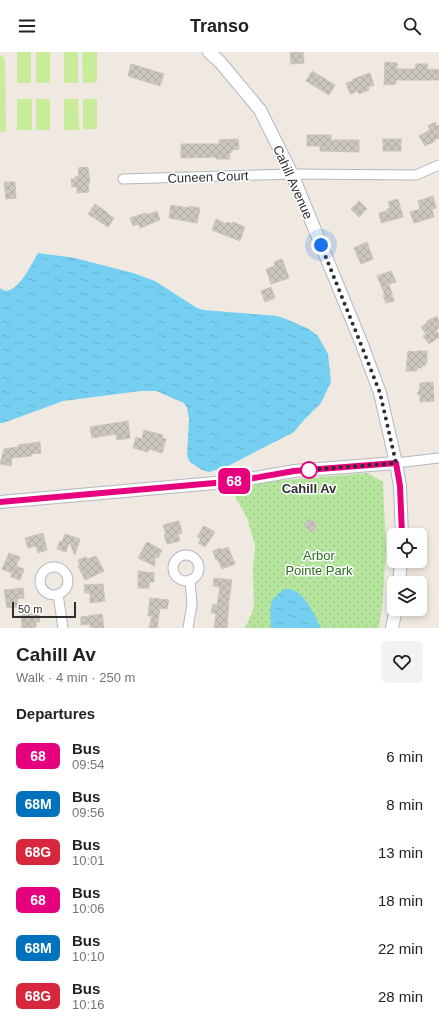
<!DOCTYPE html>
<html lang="en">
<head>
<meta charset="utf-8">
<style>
  :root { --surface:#fff; --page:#f2f2f2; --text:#222; --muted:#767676 }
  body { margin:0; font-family:Arial,sans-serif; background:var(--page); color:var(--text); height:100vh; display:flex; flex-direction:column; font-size:15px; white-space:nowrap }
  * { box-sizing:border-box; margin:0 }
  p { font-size:13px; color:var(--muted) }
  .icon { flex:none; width:22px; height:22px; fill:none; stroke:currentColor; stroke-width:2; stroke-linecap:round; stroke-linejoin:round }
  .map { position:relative; height:576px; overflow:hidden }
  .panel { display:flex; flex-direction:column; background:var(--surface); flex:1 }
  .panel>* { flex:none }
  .badge { padding:0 8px; border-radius:6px; font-size:14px; line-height:26px }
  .fabs { position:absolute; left:387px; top:476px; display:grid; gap:8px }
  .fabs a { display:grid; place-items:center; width:40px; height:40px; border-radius:6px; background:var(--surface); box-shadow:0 2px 6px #0003; font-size:20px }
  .scale { position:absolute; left:12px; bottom:10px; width:64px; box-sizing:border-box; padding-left:4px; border:2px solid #2e2e2e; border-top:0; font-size:11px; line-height:14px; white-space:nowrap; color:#2e2e2e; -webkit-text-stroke:3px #fff; paint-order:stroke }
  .you { position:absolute; width:20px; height:20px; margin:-10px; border:3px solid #fff; border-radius:50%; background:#1a73e8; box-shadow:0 0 0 6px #1a73e833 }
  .map>.badge { position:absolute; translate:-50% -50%; box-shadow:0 0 0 2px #fff }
  h2 { padding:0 16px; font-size:15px; line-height:36px }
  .round { display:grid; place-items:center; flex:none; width:42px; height:42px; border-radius:6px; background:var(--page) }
  .summary { display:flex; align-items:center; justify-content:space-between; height:68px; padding:0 16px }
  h1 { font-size:19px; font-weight:700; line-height:30px }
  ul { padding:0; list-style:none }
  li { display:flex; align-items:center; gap:12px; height:48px; padding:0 16px }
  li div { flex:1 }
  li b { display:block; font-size:15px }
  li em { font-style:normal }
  li .badge { min-width:44px; font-weight:700; text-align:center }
  header { display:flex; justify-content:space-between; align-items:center; height:52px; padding:0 16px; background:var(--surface); font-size:18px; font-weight:700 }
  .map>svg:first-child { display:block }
</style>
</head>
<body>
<header><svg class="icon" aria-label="menu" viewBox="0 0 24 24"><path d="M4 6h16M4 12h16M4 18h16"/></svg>Transo<svg class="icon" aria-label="search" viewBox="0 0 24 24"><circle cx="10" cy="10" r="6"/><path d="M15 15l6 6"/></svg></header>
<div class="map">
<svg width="439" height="576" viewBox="0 0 439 576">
  <defs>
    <pattern id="grass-dots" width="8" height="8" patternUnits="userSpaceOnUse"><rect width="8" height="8" fill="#b6e59e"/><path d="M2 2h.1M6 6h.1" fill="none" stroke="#9dc588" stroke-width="1.8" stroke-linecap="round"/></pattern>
    <pattern id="water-ripples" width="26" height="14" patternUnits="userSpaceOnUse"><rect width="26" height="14" fill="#75cff0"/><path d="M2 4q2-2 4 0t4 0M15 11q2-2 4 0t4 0" fill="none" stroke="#66b2ce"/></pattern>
    <pattern id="building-cross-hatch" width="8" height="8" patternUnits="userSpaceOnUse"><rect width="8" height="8" fill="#cbc7bf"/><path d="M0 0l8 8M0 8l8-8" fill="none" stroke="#afaba4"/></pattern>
  </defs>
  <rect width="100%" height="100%" fill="#efe9e1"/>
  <!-- grass -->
  <polygon fill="url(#grass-dots)" points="368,421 383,430 386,499 382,556 379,576 245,576 254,556 253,516 255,493 247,466 229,434 251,431"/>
  <!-- pitch -->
  <g fill="#c9ec9a">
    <rect x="17" y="0" width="14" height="31"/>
    <rect x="36" y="0" width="14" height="31"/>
    <rect x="64" y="0" width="14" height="31"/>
    <polygon points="82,0 97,0 97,30 83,31"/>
    <polygon points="0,2 5,7 6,80 0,79"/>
    <rect x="17" y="47" width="15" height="31"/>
    <rect x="36" y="47" width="14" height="31"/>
    <polygon points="64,47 78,47 79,78 64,78"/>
    <rect x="83" y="47" width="14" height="30"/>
  </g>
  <!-- water -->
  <g fill="url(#water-ripples)">
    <path d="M38 201 75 206 133 221 155 229 197 256 204 258 277 264 286 267 309 277 318 284 328 302 331 330 321 351 303 369 294 380 228 414 209 420 202 418 190 410 187 404 189 367 187 356 184 351 156 339H141L63 349 3 371H0V236C15 249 32 211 38 201Z"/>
    <path d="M284 537C287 537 291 536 293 538 306 543 316 565 321 576H271L270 560 272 548Z"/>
  </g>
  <!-- building -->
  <g fill="url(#building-cross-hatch)" stroke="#cbc5ba">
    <polygon points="290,0 303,0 304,11 291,12"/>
    <polygon points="385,10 397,11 397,17 415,17 416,12 428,12 427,17 439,18 439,28 396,28 396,32 384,33"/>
    <polygon points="131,12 164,22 160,34 128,24"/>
    <polygon points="312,19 335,33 329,43 306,29"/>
    <polygon points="370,21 374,33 368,35 369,38 359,42 358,39 350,42 346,31 353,29 353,27"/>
    <polygon points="435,70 437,74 439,73 439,86 434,88 435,89 425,94 419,84 430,78 428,74"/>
    <polygon points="307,83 331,83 331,88 359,88 359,100 320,99 320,94 307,94"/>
    <polygon points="238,87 239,97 231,98 232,100 229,101 230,107 216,107 216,105 181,106 181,92 220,92 219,88"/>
    <rect x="383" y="87" width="18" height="12"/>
    <polygon points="88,115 90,131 88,131 89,140 77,141 77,135 72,135 71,127 75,127 75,125 79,124 78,116"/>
    <polygon points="4,130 15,130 16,146 6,147"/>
    <polygon points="433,144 436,156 432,157 434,165 414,171 410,160 420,157 418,149"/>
    <polygon points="398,147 403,165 381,171 379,161 387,159 387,157 390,156 388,150"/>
    <polygon points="359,149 367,157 359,165 351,157"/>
    <polygon points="95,152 108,161 108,162 114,166 108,175 88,162"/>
    <polygon points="171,153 189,156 189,154 200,156 197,171 169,166"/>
    <polygon points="157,159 160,168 140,176 139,172 133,174 130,166 146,161 147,163"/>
    <polygon points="216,167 226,172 227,170 232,172 233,170 245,175 240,189 212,178"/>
    <polygon points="367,190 373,207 361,212 354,196"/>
    <polygon points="282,207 289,226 271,232 266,217 275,214 274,210"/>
    <polygon points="391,219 396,230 389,232 394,249 386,251 383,243 385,243 377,224"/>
    <polygon points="271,235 275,246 265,250 261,239"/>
    <polygon points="436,264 439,268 439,276 436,278 439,283 439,285 429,292 423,284 426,282 421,275 427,271 426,270 432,266 433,267"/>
    <polygon points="408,299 417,300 417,299 427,299 427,311 425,311 425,314 422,313 422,316 417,316 417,319 406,319"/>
    <polygon points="433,330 434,349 420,350 420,344 417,342 419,339 420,331"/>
    <polygon points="128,369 130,386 117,388 116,382 92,386 90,375"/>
    <polygon points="144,378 163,383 162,386 166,387 162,401 149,397 148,400 133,396 136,385 142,387"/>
    <polygon points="40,390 41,401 31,402 31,404 12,406 11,414 0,412 4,397 18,395 18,393"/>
    <polygon points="310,466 317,473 312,481 304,473"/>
    <polygon points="179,469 182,481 178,482 180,489 167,492 164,483 166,482 163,473"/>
    <polygon points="204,474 215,480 205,495 198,491 201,487 197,485"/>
    <polygon points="43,481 47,498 38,501 36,494 28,496 25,486"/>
    <polygon points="65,482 80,487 75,503 69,490 66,500 57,497 60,489 62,490"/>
    <polygon points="147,490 162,498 158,506 155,505 155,514 138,506"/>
    <polygon points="228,495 235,512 222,517 218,508 216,508 213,499 220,496 221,498"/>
    <polygon points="9,501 20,505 16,514 24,517 20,528 11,525 12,521 2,517"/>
    <polygon points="96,504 104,519 85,528 78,514 80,513 78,508 86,505 87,507"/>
    <polygon points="138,519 154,521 154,530 149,530 149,536 138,536"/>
    <polygon points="214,526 232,528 229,548 227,576 214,576 216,561 211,561 213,552 217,553 220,535 213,534"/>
    <polygon points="103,532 105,549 90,551 90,541 85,541 84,533"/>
    <polygon points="23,536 24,546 17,547 18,555 7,556 4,538"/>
    <polygon points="150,546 169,548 167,557 160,556 157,576 149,576 152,564 148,564"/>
    <polygon points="39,561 40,570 36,570 36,575 33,575 33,576 22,576 21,563"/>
    <polygon points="102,562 104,576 90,576 90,572 81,573 81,565"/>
  </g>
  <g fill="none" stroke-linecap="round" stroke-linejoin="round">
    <!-- street casing -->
    <g stroke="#b4b7c1" stroke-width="11">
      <g id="street">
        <polyline points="123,127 292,122 416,123 439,113"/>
        <polyline points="396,411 439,406"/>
        <circle cx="186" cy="516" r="13"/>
        <circle cx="54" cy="529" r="14"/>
        <polyline points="58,542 63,576"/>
        <polyline points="188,576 192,552 190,528"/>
      </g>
    </g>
    <!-- secondary casing -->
    <g stroke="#b4b7c1" stroke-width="14">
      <g id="secondary">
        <polyline points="209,0 220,10 260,58 292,122 361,290 380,341 396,411 400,434 402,483"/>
        <polyline points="0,450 237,429 294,419 396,411"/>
        <polyline points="399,531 401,509"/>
        <polyline points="392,576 396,557"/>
      </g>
    </g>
    <!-- street -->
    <use href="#street" stroke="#fff" stroke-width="9"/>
    <!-- secondary -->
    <use href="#secondary" stroke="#fff" stroke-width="12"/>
  </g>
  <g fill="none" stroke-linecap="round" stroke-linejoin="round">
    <!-- line casing -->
    <g stroke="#fff" stroke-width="9">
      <polyline id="line" points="0,450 237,429 294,419 396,411 400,434 402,483"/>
    </g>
    <!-- line -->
    <use href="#line" stroke="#e6007e" stroke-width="6"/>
    <!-- walk -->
    <polyline stroke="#2e2e2e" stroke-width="4" stroke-dasharray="0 7.2" points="309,418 307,418 396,411 380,341 360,290 321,193"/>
  </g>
  <!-- markers -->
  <circle fill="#fff" stroke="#e6007e" stroke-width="2" cx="309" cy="418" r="8"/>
  <g text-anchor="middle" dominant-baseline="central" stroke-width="3" stroke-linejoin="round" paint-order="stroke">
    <!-- street labels -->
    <g font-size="13" fill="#2e2e2e" stroke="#fff">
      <text transform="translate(208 125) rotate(-2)">Cuneen Court</text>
      <text transform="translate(293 130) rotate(66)">Cahill Avenue</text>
    </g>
    <!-- stop labels -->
    <g font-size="13" font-weight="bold" fill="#2e2e2e" stroke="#fff">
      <text x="309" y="436">Cahill Av</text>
    </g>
    <!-- park labels -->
    <g font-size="13" fill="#2c6e1b" stroke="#fff">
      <text x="319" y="503">Arbor<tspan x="319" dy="15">Pointe Park</tspan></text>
    </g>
  </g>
</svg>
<div class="fabs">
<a><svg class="icon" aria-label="locate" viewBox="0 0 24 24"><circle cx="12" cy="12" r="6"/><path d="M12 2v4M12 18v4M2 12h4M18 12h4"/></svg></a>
<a><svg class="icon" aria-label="layers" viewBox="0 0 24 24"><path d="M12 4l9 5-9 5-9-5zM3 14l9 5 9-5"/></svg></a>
</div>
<div class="scale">50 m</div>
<div class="you" style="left:321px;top:193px"></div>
<b class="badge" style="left:234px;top:429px;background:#e6007e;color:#fff">68</b>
</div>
<section class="panel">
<div class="summary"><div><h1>Cahill Av</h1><p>Walk · 4 min · 250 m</p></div><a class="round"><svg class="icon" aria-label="heart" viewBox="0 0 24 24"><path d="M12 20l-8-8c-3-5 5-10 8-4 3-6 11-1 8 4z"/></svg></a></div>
<h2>Departures</h2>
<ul>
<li><span class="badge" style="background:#e6007e;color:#fff">68</span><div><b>Bus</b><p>09:54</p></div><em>6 min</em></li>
<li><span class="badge" style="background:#0072bc;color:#fff">68M</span><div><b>Bus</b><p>09:56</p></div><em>8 min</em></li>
<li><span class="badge" style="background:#d7263d;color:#fff">68G</span><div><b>Bus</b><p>10:01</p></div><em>13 min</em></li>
<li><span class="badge" style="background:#e6007e;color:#fff">68</span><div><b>Bus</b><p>10:06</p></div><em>18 min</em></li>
<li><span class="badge" style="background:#0072bc;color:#fff">68M</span><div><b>Bus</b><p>10:10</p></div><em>22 min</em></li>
<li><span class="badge" style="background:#d7263d;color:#fff">68G</span><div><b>Bus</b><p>10:16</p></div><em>28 min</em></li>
</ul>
</section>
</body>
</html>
